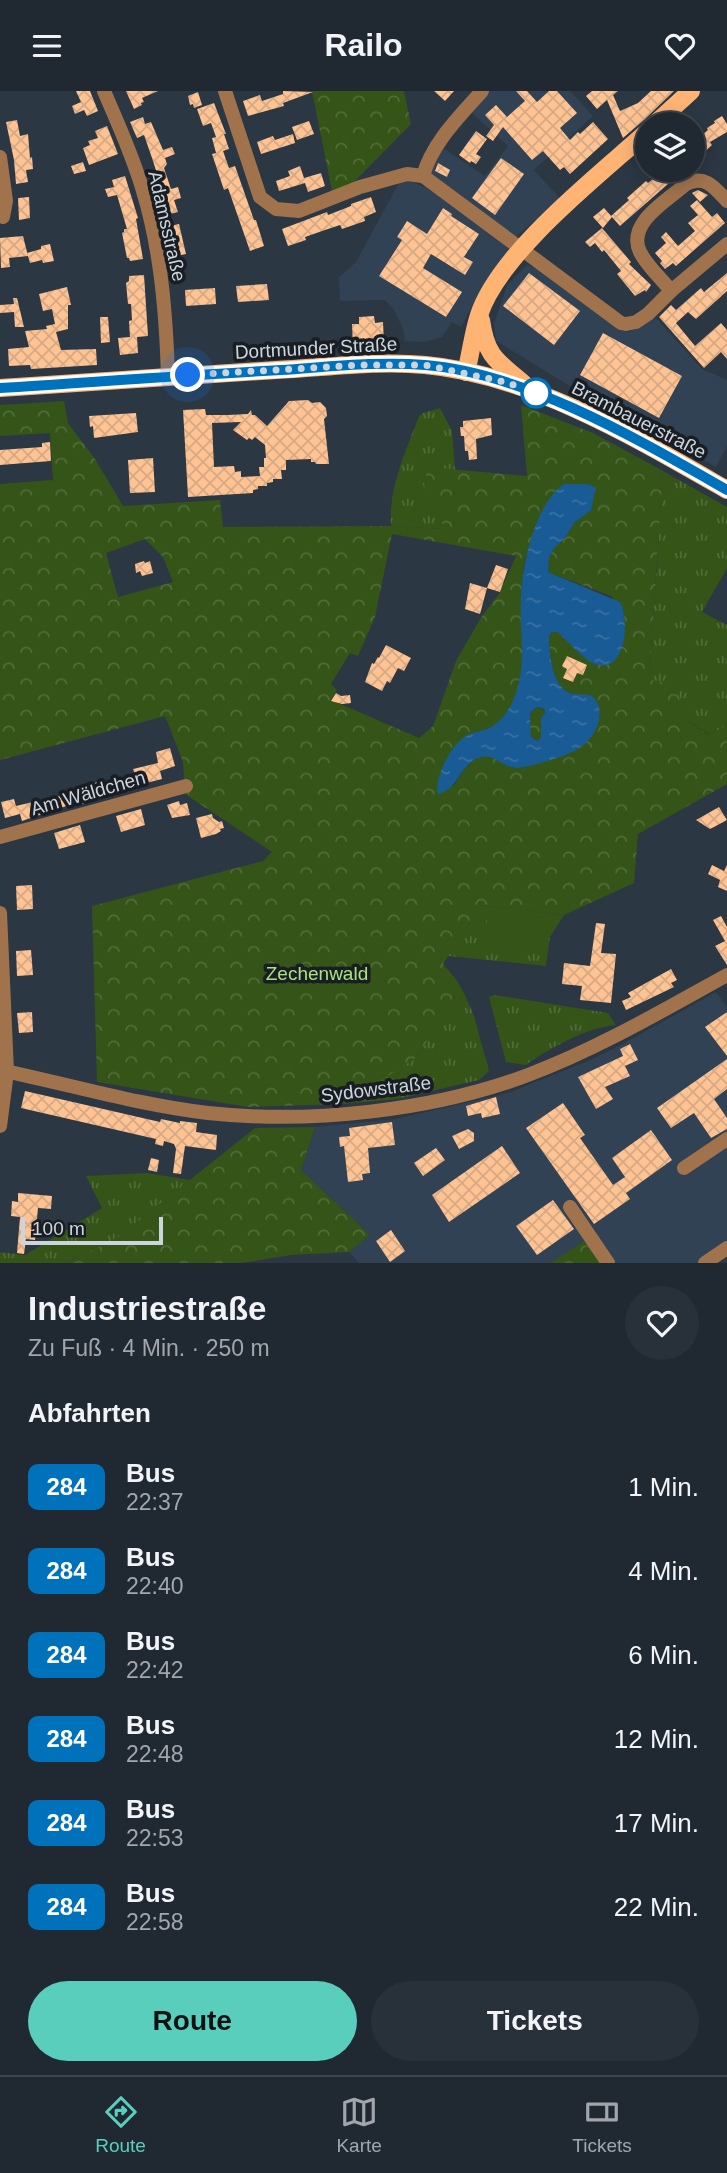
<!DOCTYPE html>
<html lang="de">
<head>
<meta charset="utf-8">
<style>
  :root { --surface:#202932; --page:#28313a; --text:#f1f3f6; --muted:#a2a6ac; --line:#3d454d; --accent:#5acebd }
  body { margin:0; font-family:Arial,sans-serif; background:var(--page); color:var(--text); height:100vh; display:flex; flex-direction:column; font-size:26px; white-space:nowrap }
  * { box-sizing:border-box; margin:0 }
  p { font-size:23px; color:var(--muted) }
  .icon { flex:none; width:38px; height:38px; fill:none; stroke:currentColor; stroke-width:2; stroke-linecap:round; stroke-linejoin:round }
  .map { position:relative; height:1172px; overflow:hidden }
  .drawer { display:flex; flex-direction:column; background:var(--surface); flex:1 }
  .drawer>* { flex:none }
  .badge { padding:0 14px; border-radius:10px; font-size:24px; line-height:46px }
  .controls { position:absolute; left:635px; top:21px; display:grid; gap:14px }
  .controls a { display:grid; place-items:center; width:70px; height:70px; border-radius:50%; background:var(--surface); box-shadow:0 4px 18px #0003,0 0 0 2px var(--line); font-size:35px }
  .scale { position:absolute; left:21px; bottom:18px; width:142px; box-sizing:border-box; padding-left:7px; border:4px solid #cdd5dc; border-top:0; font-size:19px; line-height:24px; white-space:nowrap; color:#cdd5dc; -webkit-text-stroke:5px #181e23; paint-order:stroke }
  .you { position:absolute; width:35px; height:35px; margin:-18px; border:5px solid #fff; border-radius:50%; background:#1a73e8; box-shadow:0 0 0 10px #1a73e833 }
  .map>.badge { position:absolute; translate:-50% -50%; box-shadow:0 0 0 4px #fff }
  h2 { padding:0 28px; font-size:26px; line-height:63px }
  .round { display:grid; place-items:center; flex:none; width:74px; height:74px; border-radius:37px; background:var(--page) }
  .summary { display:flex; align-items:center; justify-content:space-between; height:119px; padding:0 28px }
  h1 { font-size:33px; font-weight:800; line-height:52px }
  .action { display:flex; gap:14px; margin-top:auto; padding:14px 28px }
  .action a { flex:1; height:80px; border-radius:42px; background:var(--accent); color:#111; font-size:28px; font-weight:800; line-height:80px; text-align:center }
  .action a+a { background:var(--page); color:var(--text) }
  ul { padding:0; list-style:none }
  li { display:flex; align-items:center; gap:21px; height:84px; padding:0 28px }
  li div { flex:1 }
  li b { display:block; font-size:26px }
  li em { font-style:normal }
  li .badge { min-width:77px; font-weight:700; text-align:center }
  header { display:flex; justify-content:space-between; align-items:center; height:91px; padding:0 28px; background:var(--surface); font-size:32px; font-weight:800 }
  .tab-bar { display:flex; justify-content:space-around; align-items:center; height:98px; border-top:2px solid var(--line); background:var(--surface); font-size:19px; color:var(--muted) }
  .tab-bar a { display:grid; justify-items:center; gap:4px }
  .tab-bar .selected { color:var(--accent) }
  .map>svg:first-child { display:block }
</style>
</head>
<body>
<header><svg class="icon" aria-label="menu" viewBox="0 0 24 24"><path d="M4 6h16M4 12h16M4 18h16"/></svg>Railo<svg class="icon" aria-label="heart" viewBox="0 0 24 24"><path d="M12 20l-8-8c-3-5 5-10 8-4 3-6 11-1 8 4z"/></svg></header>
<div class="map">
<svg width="727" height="1172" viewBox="0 0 727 1172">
  <defs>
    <pattern id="grass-tufts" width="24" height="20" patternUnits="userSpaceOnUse" patternTransform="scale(1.75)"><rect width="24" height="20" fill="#355417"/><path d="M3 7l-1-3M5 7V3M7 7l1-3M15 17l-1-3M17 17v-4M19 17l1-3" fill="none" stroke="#516c38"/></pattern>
    <pattern id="forest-crowns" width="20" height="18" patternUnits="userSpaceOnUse" patternTransform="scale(1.75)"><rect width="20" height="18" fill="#355417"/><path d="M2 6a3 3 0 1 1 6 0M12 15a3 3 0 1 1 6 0" fill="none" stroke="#516c38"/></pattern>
    <pattern id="water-ripples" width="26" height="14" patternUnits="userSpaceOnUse" patternTransform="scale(1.75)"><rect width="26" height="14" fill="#195b95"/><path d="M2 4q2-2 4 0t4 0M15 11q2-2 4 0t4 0" fill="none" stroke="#3972a3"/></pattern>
    <pattern id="building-cross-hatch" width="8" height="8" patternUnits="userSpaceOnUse" patternTransform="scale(1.75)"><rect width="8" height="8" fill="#fdc393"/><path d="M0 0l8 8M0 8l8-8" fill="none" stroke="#d7a983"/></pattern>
  </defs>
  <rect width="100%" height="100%" fill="#2b3743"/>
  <!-- built -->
  <g fill="#304253">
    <polygon points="490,0 570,0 593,25 534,79 560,107 519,143 476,208 461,236 452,231 442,246 424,251 405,250 403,238 394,219 385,209 340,210 339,186 356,171 400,90 408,89 424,96 431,78 443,57 485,85 508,55 471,21"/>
    <polygon points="527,174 539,179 628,241 656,227 702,278 727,289 727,355 716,376 568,294 496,250 494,233 507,194"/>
    <polygon points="716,901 727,916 727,1162 711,1172 359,1172 349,1161 370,1144 301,1079 315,1036 395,1028 508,1002 588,970 619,955"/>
  </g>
  <!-- grass -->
  <g fill="url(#grass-tufts)">
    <path d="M440 317 452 340 455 379 428 377 446 438 391 435C388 397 406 360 419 325L423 322Z"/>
    <polygon points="663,380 727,416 727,477 702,521 727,534 727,634 710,644 681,625 649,589"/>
    <polygon points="481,814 564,824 550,846 546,875 448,865"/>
    <polygon points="464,902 474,925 489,980 479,989 397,1008 343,1013 347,1003 414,968"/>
    <path d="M495 904 608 922 616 934C587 936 549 958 525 974L506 971 489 906Z"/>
    <polygon points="147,1082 190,1089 117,1147 65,1172 0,1172 0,1161 25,1164 102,1117 86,1085"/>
  </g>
  <!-- forest -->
  <g fill="url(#forest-crowns)" fill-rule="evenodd">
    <polygon points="312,0 404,0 411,33 352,93 332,100"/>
    <path d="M64 310 68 332 95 368 123 415 220 409 223 436 391 435 445 438 424 395 428 376 527 385 521 314 593 342 663 380 649 589 678 593 681 625 709 644 727 634V693L638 743 634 792 564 824 481 814 443 873 455 887 464 902 414 968 360 1003H347L343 1013 248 1016 97 991 92 815 263 770 272 761 185 703 183 671 165 625 0 669V393L53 389 50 342 0 345V314ZM564 393H587L596 396 591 419 574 432 565 447 555 456 549 466 548 481 613 506 594 573 558 541H552L549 545C549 561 552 593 568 601 575 604 583 604 591 605L600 625 590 648 506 674C502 672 496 667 491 666 472 660 461 684 453 696L467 644C475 641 485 640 493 635 532 608 521 548 521 508 521 497 523 486 524 475 530 444 548 420 564 393ZM392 443 516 465 499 503 482 525 456 570 433 635 419 647 331 609 337 599 331 593 350 562 358 565 375 526ZM145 448 163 466 173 491 118 506 106 462Z"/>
    <path d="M538 616 544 619 545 622 541 627V646L539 650 531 646C530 635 526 621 538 616Z"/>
    <polygon points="315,1036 301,1079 370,1144 349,1161 291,1164 241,1172 65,1172 117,1147 255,1037"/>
    <polygon points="584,1150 600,1172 551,1172"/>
  </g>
  <!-- pitch -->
  <polygon fill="#355417" points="489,820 544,826 541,857 483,850"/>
  <!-- water -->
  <path fill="url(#water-ripples)" fill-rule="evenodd" d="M564 393H587L596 396 591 419 574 432 565 447 555 456 549 466 548 481 620 511C630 529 626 584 595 573 585 570 566 549 558 541H552L549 545C549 561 552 595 570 602 578 605 590 601 595 608 606 622 596 646 582 655 570 664 551 669 537 673 529 675 519 678 511 676 500 673 493 663 481 666 460 671 460 698 438 703 434 686 452 651 468 644 476 640 485 640 493 635 506 626 514 611 518 595 526 564 519 535 521 504 523 471 535 413 564 393ZM538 616 544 618 545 622 541 627V646L538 650 531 646 530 623 534 618Z"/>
  <!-- building -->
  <g fill="url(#building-cross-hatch)" fill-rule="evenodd">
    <polygon points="76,0 90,0 98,20 87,25 84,19 75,23 72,15 81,11"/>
    <polygon points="126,0 158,0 142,7 144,11 141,12 142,14 134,18"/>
    <polygon points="283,0 313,1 283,12 284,15 248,25 243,10 260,4 262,10 283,3"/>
    <polygon points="434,0 454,0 445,10"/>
    <polygon points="516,0 527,0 537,11 549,0 557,0 577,22 560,37 570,49 578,41 580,43 593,31 608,48 570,83 564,76 560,79 543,60 532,69 503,36 493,50 486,45 494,34 485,24 496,14 507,26 525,10"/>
    <polygon points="592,0 618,0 613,4 620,20 638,12 651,0 674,0 644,29 623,47 607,9 597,18 586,5"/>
    <polygon points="198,1 202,14 194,17 193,13 190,14 188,5"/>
    <polygon points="214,12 226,43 224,43 229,58 223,60 229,77 235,75 254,129 256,129 264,155 250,160 228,97 224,99 212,63 216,62 212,47 216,46 211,32 203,35 197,18"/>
    <polygon points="722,25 727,33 727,41 710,51 712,54 693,71 693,52 708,39 707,37 715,32 714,30"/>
    <polygon points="143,26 145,33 151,31 163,59 172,56 175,63 165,67 167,73 164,77 171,98 178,96 181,107 174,109 178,121 170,123 168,115 160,117 154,94 160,92 152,67 144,44 137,47 130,31"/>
    <polygon points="17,29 20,45 28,43 30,67 32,66 33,78 26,79 28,91 16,93 14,69 6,31"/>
    <polygon points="309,30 314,43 297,49 292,36"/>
    <polygon points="107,35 118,63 89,74 83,57 90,54 88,50 98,47 95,40"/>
    <polygon points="476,40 487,48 476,63 481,66 476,73 471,70 470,72 459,64"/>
    <polygon points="293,43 295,52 261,63 257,51 273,45 275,49"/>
    <polygon points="501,67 524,83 495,124 472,107"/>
    <polygon points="83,71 86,80 74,83 71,75"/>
    <polygon points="438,72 450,79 447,86 435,80"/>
    <polygon points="300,75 304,87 321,82 325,95 308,101 305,92 279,100 276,90 290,85 288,80"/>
    <polygon points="664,79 684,79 620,135 611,125 629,109 627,107 646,90 648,92"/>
    <polygon points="125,85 138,127 136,128 143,168 130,170 129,167 127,167 122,142 124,141 124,138 127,138 117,104 108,106 105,98 114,96 112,89"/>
    <polygon points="698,99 708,104 700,111 692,102"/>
    <polygon points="29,106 30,127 19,129 18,107"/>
    <polygon points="371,106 376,121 364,126 365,130 342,138 340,134 325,139 305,146 306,149 288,155 282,138 327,121 328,124 351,115 351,113"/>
    <polygon points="697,109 712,126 717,122 725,132 676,175 673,172 665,178 660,172 662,170 655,162 666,152 661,146 666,141 678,155 695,140 688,132 698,124 690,115"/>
    <polygon points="443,117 452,123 451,125 479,143 464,166 473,171 465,184 431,163 423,177 462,201 446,226 379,185 402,149 397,146 407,130 427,143"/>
    <polygon points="604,117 612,126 603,137 593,126"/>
    <polygon points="179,133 186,163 171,166 165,136"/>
    <polygon points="602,137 631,171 629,173 651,194 646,201 645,199 635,205 617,183 621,180 604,159 602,161 595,152 590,156 585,151"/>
    <polygon points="23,145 28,165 9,167 10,176 1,177 0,147"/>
    <polygon points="50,153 54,170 43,172 42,169 30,172 27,162 41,158 41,155"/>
    <polygon points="529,182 580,220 554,254 503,215"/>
    <polygon points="727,182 727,200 696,228 688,221 676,232 695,255 721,232 727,239 727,268 721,261 704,277 659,226 671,214 676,219 701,197 704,201"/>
    <polygon points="144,184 148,245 137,246 138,262 120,264 118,247 130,246 129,230 132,229 131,213 128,213 126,192 129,190 129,185"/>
    <polygon points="267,193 269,209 238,211 236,195"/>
    <polygon points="67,196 71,214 68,214 68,238 56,241 61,259 96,258 97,274 31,278 30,274 9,275 8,258 29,256 25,240 47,238 46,235 55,233 52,218 43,220 39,203"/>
    <polygon points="215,197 216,213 186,215 185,199"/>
    <polygon points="13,207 17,207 24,236 15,236 14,221 0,222 0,214 14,213"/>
    <polygon points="374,225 375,232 383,231 384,253 353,255 352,233 359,233 359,226"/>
    <polygon points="100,226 108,226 110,251 101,252"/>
    <polygon points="603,242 682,285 659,327 580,284"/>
    <path d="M308 309 312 312 320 311 326 317 327 325 324 328 329 373H316L315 371H311V368L286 369V379H281L282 388H273V391L267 392V395H258V398L253 399V402L188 406 183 319 205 318 206 324H228L248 323 251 319 252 324H255L267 335 289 310ZM241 331 233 339 247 349 249 347 252 349 255 346 265 354 266 367H264V376H259L260 385 241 386V380L235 381 234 375 214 376 212 332Z"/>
    <polygon points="136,322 138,341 94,347 93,335 90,336 89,325"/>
    <polygon points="491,327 492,344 476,348 477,368 469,369 468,360 465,360 464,345 461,345 460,336 463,336 463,330"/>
    <polygon points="50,351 51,370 0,374 0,359 42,356 42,352"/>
    <polygon points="153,367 155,401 130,402 128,369"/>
    <polygon points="144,470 145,472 150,470 153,482 142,485 140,480 136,482 135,473"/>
    <polygon points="496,474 508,478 500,501 487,497"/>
    <polygon points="470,492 487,497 480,523 465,518"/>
    <polygon points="386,554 411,567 404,580 398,577 390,592 387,590 382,600 365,591 372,572 374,573 378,566 379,567"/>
    <polygon points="567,565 587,574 583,584 577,582 573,591 563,587 567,578 562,575"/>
    <polygon points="336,602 341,605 350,604 351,612 342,613 331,610"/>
    <polygon points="170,657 175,675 160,680 162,688 138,694 133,678 158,672 156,661"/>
    <polygon points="102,690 106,707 82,713 81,710 22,730 20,723 5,727 1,711 14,708 16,715 41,709 42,710 78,700 77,697"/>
    <polygon points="179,710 180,714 187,712 190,724 172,727 167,714"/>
    <polygon points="719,716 727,729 714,736 710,738 696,729"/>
    <polygon points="141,718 145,734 121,741 116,725"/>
    <polygon points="212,723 213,727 219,731 222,730 224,737 220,738 221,740 216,743 201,747 196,727"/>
    <polygon points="80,734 85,751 59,758 54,742"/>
    <polygon points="712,774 724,780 727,774 727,800 718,796 720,789 708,783"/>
    <polygon points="32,794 33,818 17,819 16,795"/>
    <polygon points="721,825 727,836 727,874 715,855 725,850 713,829"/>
    <polygon points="596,832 605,833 601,862 616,863 611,912 580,909 582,895 562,893 564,872 590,875"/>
    <polygon points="31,859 33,884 17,885 16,860"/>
    <polygon points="671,878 677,889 671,892 674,896 626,919 622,910 631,906 628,902"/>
    <polygon points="32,921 33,941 19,942 17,922"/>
    <polygon points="727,921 727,965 705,936"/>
    <polygon points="630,953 638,969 625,975 630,985 605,996 613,1008 596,1018 578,986 623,965 620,958"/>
    <polygon points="727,968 727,998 714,1008 727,1027 727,1038 711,1047 694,1022 671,1037 657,1017"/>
    <polygon points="25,1000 160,1031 161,1028 180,1032 180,1030 197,1032 196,1041 217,1044 216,1059 185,1055 181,1083 173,1082 176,1058 174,1053 164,1050 163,1055 155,1053 156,1048 21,1017"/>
    <polygon points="496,1006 500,1023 482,1027 481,1022 468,1025 466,1015"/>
    <polygon points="563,1012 585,1044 580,1047 613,1094 625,1086 612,1067 651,1039 672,1069 626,1102 630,1108 594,1133 526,1037"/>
    <polygon points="392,1031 395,1054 368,1057 370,1082 362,1083 363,1089 348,1091 344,1055 340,1056 339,1046 350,1045 349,1037"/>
    <polygon points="468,1038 474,1042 474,1050 459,1058 452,1045"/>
    <polygon points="502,1055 520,1082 449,1131 432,1104"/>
    <polygon points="436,1057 445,1069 423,1085 414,1072"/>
    <polygon points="151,1067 159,1069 157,1081 148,1079"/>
    <polygon points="18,1102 52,1105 51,1118 38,1117 35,1149 26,1148 24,1163 17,1162 20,1126 11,1125 12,1110 18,1111"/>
    <polygon points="553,1109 574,1138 537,1164 516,1135"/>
    <polygon points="391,1139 405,1160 390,1171 376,1150"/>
  </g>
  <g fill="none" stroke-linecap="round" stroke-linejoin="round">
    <!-- minor -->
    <g stroke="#a1734d" stroke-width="14">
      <path d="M104 0C118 33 133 65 143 100 161 159 166 223 168 285"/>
      <polyline points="225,0 260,106 276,118 299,120 360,96 407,83 423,85"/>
      <path d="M482 0C459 26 432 52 423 85L621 232 626 233 636 231 648 223 671 200 727 153"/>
      <polyline points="0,66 6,110 3,126"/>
      <path d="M671 200C661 187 647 175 640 161 626 132 668 109 686 93 705 83 715 97 727 110"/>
      <polyline points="0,746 186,695"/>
      <polyline points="0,822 7,981 0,1035"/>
      <path d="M0 979C69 993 138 1014 208 1022 310 1033 432 1020 528 984 597 958 662 920 727 884"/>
      <polyline points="684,1077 727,1048"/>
      <polyline points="570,1116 608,1172"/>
      <polyline points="705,1172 727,1157"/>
    </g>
    <!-- major -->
    <g stroke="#ffb474" stroke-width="18">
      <polyline points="655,33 691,0"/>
      <path d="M481 229C486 266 497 270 524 293"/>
      <path d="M466 281C471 262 473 242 479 224 500 161 598 85 648 40"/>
      <path d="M0 297C92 291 184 285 276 279 323 277 378 269 425 274 529 283 638 348 727 399"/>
    </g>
  </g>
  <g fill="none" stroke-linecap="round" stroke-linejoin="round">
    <!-- line casing -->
    <g stroke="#fff" stroke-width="16">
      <path id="line" d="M0 297C94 291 187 284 281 279 328 276 378 270 425 274 526 282 639 349 727 399"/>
    </g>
    <!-- line -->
    <use href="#line" stroke="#0072bc" stroke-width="10"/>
    <!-- walk -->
    <polyline stroke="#cdd5dc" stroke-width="7" stroke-dasharray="0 12.6" points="188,284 361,274 425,274 505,291 536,302"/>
  </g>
  <!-- markers -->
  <circle fill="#fff" stroke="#0072bc" stroke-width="3.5" cx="536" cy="302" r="14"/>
  <g text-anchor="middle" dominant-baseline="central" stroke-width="7" stroke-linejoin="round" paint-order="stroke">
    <!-- street labels -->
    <g font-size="19" fill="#cdd5dc" stroke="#181e23">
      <text transform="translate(167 135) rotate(77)">Adamsstraße</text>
      <text transform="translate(316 257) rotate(-3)">Dortmunder Straße</text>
      <text transform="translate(639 329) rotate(27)">Brambauerstraße</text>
      <text transform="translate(88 702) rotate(-16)">Am Wäldchen</text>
      <text transform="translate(376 998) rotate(-7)">Sydowstraße</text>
    </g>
    <!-- park labels -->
    <g font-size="19" fill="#aae27d" stroke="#181e23">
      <text x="317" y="882">Zechenwald</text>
    </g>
  </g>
</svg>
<div class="controls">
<a><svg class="icon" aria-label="layers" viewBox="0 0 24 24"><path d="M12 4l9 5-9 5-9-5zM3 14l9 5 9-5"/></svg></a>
</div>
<div class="scale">100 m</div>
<div class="you" style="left:188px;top:284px"></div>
</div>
<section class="drawer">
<div class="summary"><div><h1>Industriestraße</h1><p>Zu Fuß · 4 Min. · 250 m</p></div><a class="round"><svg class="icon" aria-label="heart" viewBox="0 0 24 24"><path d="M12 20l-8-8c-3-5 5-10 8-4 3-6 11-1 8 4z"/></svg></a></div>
<h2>Abfahrten</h2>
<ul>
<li><span class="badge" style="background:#0072bc;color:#fff">284</span><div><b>Bus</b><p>22:37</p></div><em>1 Min.</em></li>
<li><span class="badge" style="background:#0072bc;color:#fff">284</span><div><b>Bus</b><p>22:40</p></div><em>4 Min.</em></li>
<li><span class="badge" style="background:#0072bc;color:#fff">284</span><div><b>Bus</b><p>22:42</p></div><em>6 Min.</em></li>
<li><span class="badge" style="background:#0072bc;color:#fff">284</span><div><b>Bus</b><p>22:48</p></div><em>12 Min.</em></li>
<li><span class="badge" style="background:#0072bc;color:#fff">284</span><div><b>Bus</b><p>22:53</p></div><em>17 Min.</em></li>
<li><span class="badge" style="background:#0072bc;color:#fff">284</span><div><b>Bus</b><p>22:58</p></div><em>22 Min.</em></li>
</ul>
<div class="action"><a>Route</a><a>Tickets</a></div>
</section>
<nav class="tab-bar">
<a class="selected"><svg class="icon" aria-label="directions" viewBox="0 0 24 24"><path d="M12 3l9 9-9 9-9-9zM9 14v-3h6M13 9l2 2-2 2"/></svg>Route</a>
<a><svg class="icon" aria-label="map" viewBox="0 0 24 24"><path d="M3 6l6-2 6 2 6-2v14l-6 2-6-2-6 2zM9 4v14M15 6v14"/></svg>Karte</a>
<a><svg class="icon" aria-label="tickets" viewBox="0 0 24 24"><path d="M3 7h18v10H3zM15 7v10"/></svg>Tickets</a>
</nav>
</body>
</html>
